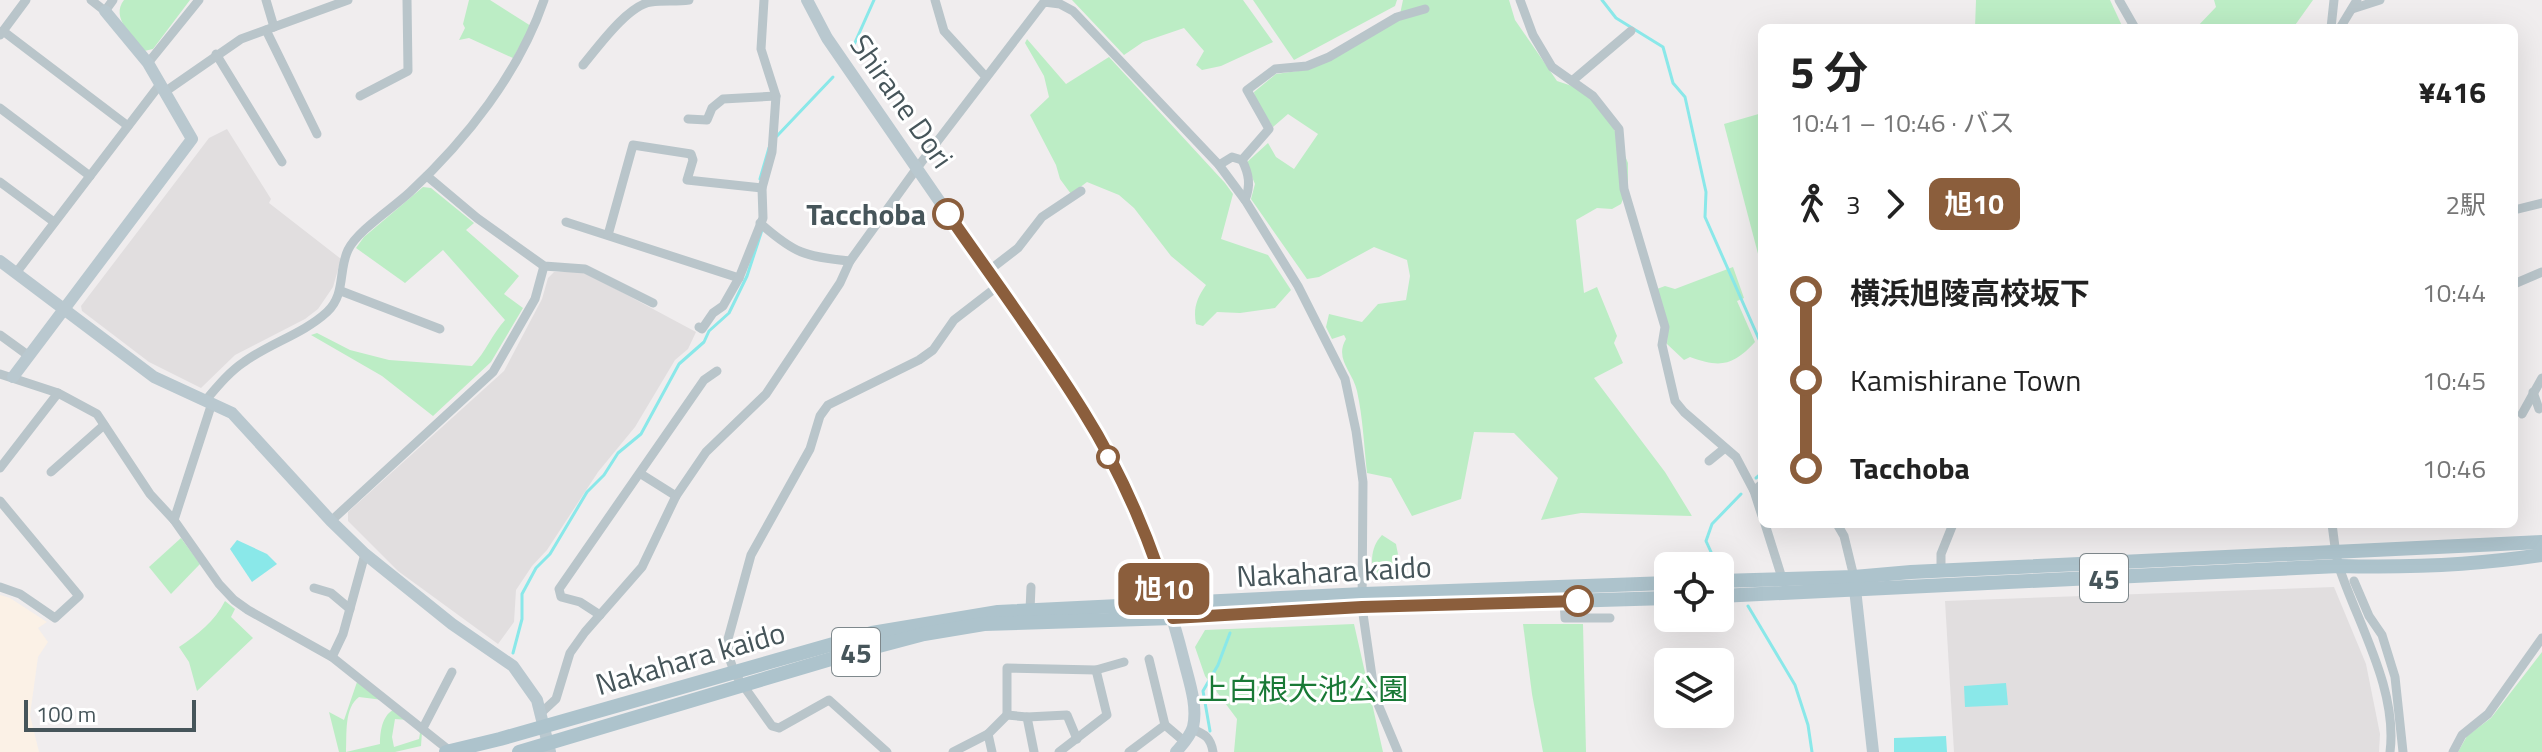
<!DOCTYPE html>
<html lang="ja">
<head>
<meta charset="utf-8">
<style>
  :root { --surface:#fff; --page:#f6f6f6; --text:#222; --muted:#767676 }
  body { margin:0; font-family:"Titillium Web","Noto Sans JP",sans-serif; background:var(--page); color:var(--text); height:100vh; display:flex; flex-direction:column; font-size:30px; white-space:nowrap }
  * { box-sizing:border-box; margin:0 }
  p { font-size:26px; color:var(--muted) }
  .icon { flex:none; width:44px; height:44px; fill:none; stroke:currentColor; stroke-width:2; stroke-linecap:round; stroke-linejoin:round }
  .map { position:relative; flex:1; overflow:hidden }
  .sheet { position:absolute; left:1758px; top:24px; width:760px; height:504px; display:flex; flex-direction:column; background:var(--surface); border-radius:12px; box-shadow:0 8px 32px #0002 }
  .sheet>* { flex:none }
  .badge { padding:0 16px; border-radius:12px; font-size:28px; line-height:52px }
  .buttons { position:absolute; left:1654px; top:552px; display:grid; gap:16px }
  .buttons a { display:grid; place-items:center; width:80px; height:80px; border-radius:12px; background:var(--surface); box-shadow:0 8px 32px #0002; font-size:40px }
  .scale { position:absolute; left:24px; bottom:20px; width:172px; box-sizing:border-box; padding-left:8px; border:4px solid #46555a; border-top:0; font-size:22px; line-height:28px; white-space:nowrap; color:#46555a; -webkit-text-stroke:6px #fff; paint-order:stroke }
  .map>.badge { position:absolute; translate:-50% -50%; box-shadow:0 0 0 4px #fff }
  .legs { display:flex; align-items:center; gap:12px; height:88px; padding:0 32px; font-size:26px }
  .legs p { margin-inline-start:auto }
  .overview { display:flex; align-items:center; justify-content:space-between; height:136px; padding:0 32px }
  h1 { font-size:44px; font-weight:700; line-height:60px }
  ul { padding:0 32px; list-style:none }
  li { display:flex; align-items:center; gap:28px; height:88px; font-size:30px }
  li i { display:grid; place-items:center; width:12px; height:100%; margin:0 10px; background:currentColor }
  li i::after { content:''; width:20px; height:20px; margin:-10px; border:6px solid; border-radius:50%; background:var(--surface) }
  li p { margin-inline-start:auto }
  li:first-child i { background:linear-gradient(#0000 50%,currentColor 0) }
  li:last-child i { background:linear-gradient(currentColor 50%,#0000 0) }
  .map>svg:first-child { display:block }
</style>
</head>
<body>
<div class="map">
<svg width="2542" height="752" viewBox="0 0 2542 752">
  <rect width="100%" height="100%" fill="#f0edee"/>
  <!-- commercial -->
  <polygon fill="#fbf1e6" points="0,595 10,598 47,622 38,628 48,642 38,657 30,715 39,752 0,752"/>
  <!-- education -->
  <g fill="#e1dedf">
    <polygon points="227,129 271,199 269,203 341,259 333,287 318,309 305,319 235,355 201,388 149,362 82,311 81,306 209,138"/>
    <polygon points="554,272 584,272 696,332 688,349 675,360 635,427 598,472 547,550 532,566 516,590 514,622 498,644 398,571 348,521 348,512 504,371 542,299 548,278"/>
    <polygon points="2334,587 2366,664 2380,734 2379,752 1954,752 1945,601"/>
  </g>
  <!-- green -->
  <g fill="#bcedc5">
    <path d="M124 0H190L153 49 144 51C133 36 110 18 124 0Z"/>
    <polygon points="469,0 490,0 531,26 513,58 469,38 459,40 465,28 463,24"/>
    <polygon points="1072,0 1243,0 1273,42 1221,66 1202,70 1196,65 1204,51 1184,28 1143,42 1124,55"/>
    <polygon points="1253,0 1397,0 1395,6 1294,60"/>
    <path d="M1403 0H1509L1515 20 1557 81 1584 90 1611 122 1628 163V187L1621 204 1612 209 1597 208 1576 220 1584 293 1597 287 1617 336 1614 343 1623 363 1594 378 1665 472 1692 516 1581 513 1541 520 1558 478 1514 433 1474 432 1461 499 1412 516 1391 478 1367 473C1364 446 1363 418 1357 391 1353 372 1334 359 1346 339L1344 335 1332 339 1326 327 1329 314 1362 322 1378 304 1406 300 1410 276 1407 260 1374 247 1319 277 1307 279 1251 199 1255 184 1246 163 1268 143 1276 157 1294 169 1318 134 1288 114 1273 127 1255 99 1254 92 1276 74 1305 70 1399 19Z"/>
    <polygon points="1976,0 2110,0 2123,28 1975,28"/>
    <polygon points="2214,0 2313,0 2293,28 2196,28 2216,7"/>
    <path d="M1027 39 1066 84 1109 57 1225 183 1233 194 1221 239 1268 255 1291 290 1275 308 1240 313 1217 312 1203 326 1196 324C1193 308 1197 298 1206 285L1171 256 1134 208 1119 195 1087 182 1071 194 1060 179 1056 165 1030 115 1049 97 1044 76 1025 43Z"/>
    <polygon points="1762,113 1762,269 1724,124"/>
    <path d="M423 187 431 188 474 223 466 230 519 276 504 294 523 308 491 362 433 416 382 376 311 335 317 333 350 350 389 360 472 366C486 352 492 334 505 320L443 250 405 283 356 248 364 237Z"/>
    <path d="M1733 267 1744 298 1737 301 1755 342C1733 366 1720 368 1690 357L1684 360 1667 344 1668 327 1657 289 1665 286 1675 289Z"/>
    <path d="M1382 535 1396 544 1401 570 1396 582H1375C1371 565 1369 549 1382 535Z"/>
    <polygon points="181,538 200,564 171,594 149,567"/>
    <path d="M225 601 235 609 231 617 253 638 197 691 189 662 179 647C197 635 215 621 225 601Z"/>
    <polygon points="1354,624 1383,752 1234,752 1237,719 1205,676 1195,647 1205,630"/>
    <polygon points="1523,624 1583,624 1586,752 1543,752 1532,694"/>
    <polygon points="2542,652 2542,752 2458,752 2467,736 2491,718"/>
    <path d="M357 682 383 700 359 697C344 708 347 734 346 752L380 744C380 732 382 716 393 710L408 720 395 719 392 737 394 747 419 739 420 733 414 726 422 732 421 746 395 752H339L329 712 344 720Z"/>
  </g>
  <!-- water -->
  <g fill="#8ae8e9">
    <polygon points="237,540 267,554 277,564 252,582 230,549"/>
    <polygon points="2006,683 2008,705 1965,707 1964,686"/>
    <polygon points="1946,736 1947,752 1894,752 1894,738"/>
  </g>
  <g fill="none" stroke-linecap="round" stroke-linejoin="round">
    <!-- stream -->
    <g stroke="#8ae8e9" stroke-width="3">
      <polyline points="1602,0 1616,18 1663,47 1673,83 1685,97 1706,192 1705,217 1762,346"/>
      <polyline points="853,47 874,0"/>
      <polyline points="777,136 833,77"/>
      <polyline points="760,179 769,148"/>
      <polyline points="1756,478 1762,473"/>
      <polyline points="1716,563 1706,541 1712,524 1741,494"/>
      <polyline points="1748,606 1795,685 1808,725 1812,752"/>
      <polyline points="513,653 522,619 522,594 536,568 550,554 587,492 604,475 618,453 641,434 679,364 704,342 709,331 729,313 747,276 762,230"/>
      <polyline points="1210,731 1203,691 1218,665 1230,633"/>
    </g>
    <!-- street -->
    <g stroke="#b9c5ca" stroke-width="9">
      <polyline points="91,0 105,11 113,0"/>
      <polyline points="266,0 274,27"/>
      <polyline points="935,0 944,31 986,77"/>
      <polyline points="1520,0 1533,35 1552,67 1593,96 1619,129 1624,189 1665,327 1662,345 1675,401 1684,412 1736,457 1754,491"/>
      <polyline points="2119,0 2135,28"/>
      <polyline points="2352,9 2380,0"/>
      <polyline points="2331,28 2334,0"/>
      <polyline points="2340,28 2357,0"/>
      <polyline points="266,30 317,134"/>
      <polyline points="3,31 128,126"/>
      <polyline points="0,35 26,0"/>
      <polyline points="216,54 282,162"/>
      <polyline points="148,63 199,0"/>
      <path d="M583 65C598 47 628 5 651 2 664 0 676 2 689 0"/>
      <polyline points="1572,81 1631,31"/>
      <polyline points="166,91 241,39 348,0"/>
      <polyline points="360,96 408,71 407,0"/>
      <polyline points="0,108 90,176"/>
      <polyline points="688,119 707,120 712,108 723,99 776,96"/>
      <path d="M1242 160C1249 174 1251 185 1245 200"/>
      <polyline points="1219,165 1232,157 1242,160 1269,129 1247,90 1275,69 1307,66 1329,57 1397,17 1425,9"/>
      <polyline points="427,176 477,218 544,266 585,269 653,303"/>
      <polyline points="0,182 54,222"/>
      <polyline points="2514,210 2542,203"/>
      <polyline points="566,222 739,278"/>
      <path d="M760 223C794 253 805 257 850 261"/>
      <polyline points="608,235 633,145 691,154 693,160 687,180 762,188"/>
      <polyline points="987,272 1018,248 1042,217 1081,191"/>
      <polyline points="16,273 161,83"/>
      <polyline points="2514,284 2542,272"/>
      <polyline points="341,291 440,329"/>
      <polyline points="699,327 702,329 713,313 723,306 739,278 763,218 762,188 772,152 776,96 761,49 764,0"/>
      <polyline points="0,335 29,356"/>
      <polyline points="0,374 58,393 97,414 150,494 174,520 219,584 234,600 248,610 332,657 450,751"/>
      <polyline points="2533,392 2539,409"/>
      <path d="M205 401C217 387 229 372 244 362 270 343 303 334 327 312 346 294 338 271 348 250 357 231 393 208 410 192 466 140 519 73 544 0"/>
      <polyline points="2522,414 2542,378"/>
      <polyline points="1709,461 1725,448"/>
      <polyline points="0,468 58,393"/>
      <polyline points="51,472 104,425"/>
      <polyline points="641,474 676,496"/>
      <polyline points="1762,484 1754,491 1762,516"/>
      <polyline points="0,501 79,596 55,618 20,594 0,587"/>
      <polyline points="174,520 212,403"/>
      <polyline points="331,521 493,372 535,299 544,266"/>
      <polyline points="1765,524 1782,578"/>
      <polyline points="1837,524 1844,536 1854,577"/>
      <path d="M2332 524C2334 538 2335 553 2339 567 2358 624 2398 690 2390 752"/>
      <polyline points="1941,571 1941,554 1953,524"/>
      <polyline points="2354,581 2369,616 2382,635 2395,677 2403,752"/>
      <polyline points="314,588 331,593 350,609"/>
      <polyline points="1564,601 1565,618 1610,618"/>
      <polyline points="1030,610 1031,587"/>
      <polyline points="600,615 580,602 561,597 559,589 704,380 717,371"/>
      <polyline points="332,657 343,634 365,554"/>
      <polyline points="542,712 556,699 570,653 585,632 642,567 676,496 706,452 766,394 840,283 850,261 917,168 1044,2 1060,4 1073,11 1219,165 1245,200 1298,286 1345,379 1356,431 1363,482 1362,607 1375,697 1398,752"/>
      <polyline points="1007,715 1007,668 1096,670 1124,662"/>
      <polyline points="1027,717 1034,752"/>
      <polyline points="1165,725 1185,742"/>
      <polyline points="423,728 452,672"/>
      <path d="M1192 729C1205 734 1211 738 1213 752"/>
      <polyline points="988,734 992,752"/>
      <polyline points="887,752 829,700 779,728 772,726 735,674 730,660 728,639 751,555 810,449 820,416 828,405 919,360 933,350 954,320 998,286"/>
      <polyline points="953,752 988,734 1007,715 1027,717 1067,715 1077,739"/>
      <polyline points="1059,752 1107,715 1096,670"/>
      <polyline points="1129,752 1165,725 1149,659"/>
      <polyline points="2453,752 2462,735 2488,714 2542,638"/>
    </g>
    <!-- secondary -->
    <g stroke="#b9c8cf" stroke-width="12">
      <path d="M807 0 827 38 1084 411C1127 491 1162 572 1184 661 1189 681 1198 706 1193 727 1190 737 1182 745 1176 752"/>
      <polyline points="0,261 154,377 232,413 331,521 365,554 452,624 513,666 537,700 550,752"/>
      <polyline points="13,377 192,139 148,63 105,11"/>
      <polyline points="1854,580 1873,752"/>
    </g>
    <!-- primary -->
    <g stroke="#adc3cc" stroke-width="14">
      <polyline points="1720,581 1854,577 1911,572 2542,542"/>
      <path d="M1720 596 2339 566C2407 568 2475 565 2542 555"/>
      <polyline points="446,752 500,739 872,633 998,612 1364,594 1668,583"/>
      <polyline points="519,752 841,656 924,634 984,624 1173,618 1362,607 1668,598"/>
    </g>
  </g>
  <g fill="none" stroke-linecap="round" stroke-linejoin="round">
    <!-- line-1 casing -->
    <g stroke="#fff" stroke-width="18">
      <path id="line-1" d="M948 214C993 279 1041 343 1083 411 1122 473 1154 547 1173 618L1362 607 1578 601"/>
    </g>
    <!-- line-1 -->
    <use href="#line-1" stroke="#8b5e3c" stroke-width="12"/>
  </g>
  <!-- markers -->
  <g fill="#fff" stroke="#8b5e3c" stroke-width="4">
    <circle cx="948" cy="214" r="14"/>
    <circle cx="1108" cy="457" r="10"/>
    <circle cx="1578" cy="601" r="14"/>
  </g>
  <g text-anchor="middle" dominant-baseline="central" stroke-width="6" stroke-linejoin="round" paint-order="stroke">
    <!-- shield labels -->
    <g fill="#fff" stroke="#7e888c" stroke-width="2">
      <rect x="2080" y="554" width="48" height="48" rx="6"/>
      <rect x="832" y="628" width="48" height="48" rx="6"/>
    </g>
    <g font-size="28" font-weight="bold" fill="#46555a">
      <text x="2104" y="578">45</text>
      <text x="856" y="652">45</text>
    </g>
    <!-- street labels -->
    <g font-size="30" fill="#46555a" stroke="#fff">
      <text transform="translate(902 101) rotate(55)">Shirane Dori</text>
      <text transform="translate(1334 571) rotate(-3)">Nakahara kaido</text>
      <text transform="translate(690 658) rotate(-16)">Nakahara kaido</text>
    </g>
    <!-- stop labels -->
    <g font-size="30" font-weight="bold" fill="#46555a" stroke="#fff" text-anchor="end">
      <text x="926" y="214">Tacchoba</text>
    </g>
    <!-- park labels -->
    <g font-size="30" fill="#197936" stroke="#fff">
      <text x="1303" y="689">上白根大池公園</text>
    </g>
  </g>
</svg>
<div class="buttons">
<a><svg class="icon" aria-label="locate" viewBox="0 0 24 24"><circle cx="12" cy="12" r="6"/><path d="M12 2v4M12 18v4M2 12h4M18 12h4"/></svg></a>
<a><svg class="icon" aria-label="layers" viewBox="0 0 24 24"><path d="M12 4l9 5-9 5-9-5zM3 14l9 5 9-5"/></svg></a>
</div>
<div class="scale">100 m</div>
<b class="badge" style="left:1164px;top:589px;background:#8b5e3c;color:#fff">旭10</b>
<section class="sheet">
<div class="overview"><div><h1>5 分</h1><p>10:41 – 10:46 · バス</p></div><b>¥416</b></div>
<div class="legs"><svg class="icon" aria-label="walk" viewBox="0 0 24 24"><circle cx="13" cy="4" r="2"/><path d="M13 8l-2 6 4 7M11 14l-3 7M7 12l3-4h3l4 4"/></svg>3<svg class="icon" aria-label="forward" viewBox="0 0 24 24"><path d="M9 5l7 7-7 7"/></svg><b class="badge" style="background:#8b5e3c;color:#fff">旭10</b><p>2駅</p></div>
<ul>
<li><i style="color:#8b5e3c"></i><b>横浜旭陵高校坂下</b><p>10:44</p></li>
<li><i style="color:#8b5e3c"></i><span>Kamishirane Town</span><p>10:45</p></li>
<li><i style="color:#8b5e3c"></i><b>Tacchoba</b><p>10:46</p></li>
</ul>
</section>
</div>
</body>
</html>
